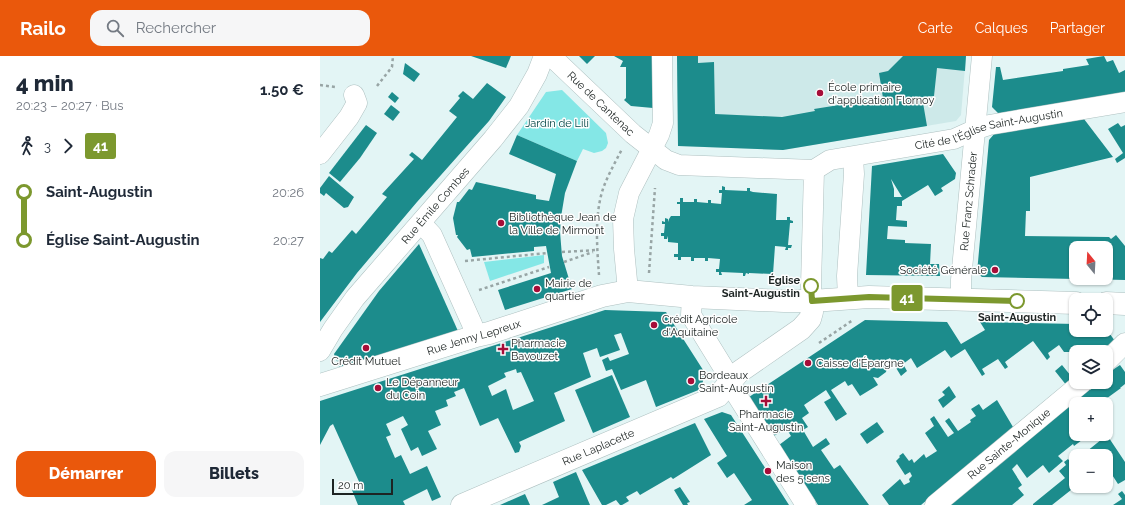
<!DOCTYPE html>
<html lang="fr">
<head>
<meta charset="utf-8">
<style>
  :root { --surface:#fff; --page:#f6f6f7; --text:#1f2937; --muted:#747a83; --accent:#ea580c }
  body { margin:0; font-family:Raleway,sans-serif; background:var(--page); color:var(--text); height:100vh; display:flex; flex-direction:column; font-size:15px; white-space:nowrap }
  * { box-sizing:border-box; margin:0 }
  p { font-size:13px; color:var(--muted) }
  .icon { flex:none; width:22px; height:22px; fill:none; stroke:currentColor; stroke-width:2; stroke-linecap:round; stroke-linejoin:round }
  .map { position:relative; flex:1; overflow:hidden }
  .details { display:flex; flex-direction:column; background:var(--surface); width:320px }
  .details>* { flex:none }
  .badge { padding:0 8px; border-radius:3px; font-size:14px; line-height:26px }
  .needle { width:26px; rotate:342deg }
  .tools { position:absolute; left:749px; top:185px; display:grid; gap:8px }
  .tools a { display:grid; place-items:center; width:44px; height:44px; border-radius:8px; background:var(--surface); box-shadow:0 1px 3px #0004; font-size:20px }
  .scale { position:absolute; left:12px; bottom:10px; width:61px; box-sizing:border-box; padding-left:4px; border:2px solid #1d2423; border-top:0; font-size:11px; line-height:14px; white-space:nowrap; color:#1d2423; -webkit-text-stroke:3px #fefefe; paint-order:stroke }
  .map>.badge { position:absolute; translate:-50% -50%; box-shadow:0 0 0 2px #fff }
  .legs { display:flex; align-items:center; gap:6px; height:44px; padding:0 16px; font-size:13px }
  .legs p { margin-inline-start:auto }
  .head { display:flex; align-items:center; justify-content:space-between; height:68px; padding:0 16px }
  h1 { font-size:22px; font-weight:800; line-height:30px }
  .cta { display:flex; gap:8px; margin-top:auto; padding:8px 16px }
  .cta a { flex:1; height:46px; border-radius:12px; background:var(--accent); color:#fff; font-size:16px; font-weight:800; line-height:46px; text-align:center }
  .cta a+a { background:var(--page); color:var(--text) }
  ul { padding:0 16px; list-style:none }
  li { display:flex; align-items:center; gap:14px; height:48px; font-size:15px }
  li i { display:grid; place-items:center; width:6px; height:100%; margin:0 5px; background:currentColor }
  li i::after { content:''; width:10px; height:10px; margin:-5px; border:3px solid; border-radius:50%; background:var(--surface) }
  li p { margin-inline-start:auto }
  li:first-child i { background:linear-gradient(#0000 50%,currentColor 0) }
  li:last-child i { background:linear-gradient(currentColor 50%,#0000 0) }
  header { display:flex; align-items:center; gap:24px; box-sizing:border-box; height:56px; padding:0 20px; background:var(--accent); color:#fff }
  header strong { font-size:19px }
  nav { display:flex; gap:22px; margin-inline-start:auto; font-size:14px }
  .search { width:280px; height:36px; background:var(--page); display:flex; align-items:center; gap:10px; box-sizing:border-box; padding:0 14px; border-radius:12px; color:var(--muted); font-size:15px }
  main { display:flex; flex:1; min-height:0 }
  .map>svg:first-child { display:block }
</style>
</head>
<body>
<header>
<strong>Railo</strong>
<div class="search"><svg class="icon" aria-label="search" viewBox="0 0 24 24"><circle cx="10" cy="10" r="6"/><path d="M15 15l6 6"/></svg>Rechercher</div>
<nav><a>Carte</a><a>Calques</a><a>Partager</a></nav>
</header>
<main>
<section class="details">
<div class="head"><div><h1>4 min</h1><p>20:23 – 20:27 · Bus</p></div><b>1.50 €</b></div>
<div class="legs"><svg class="icon" aria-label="walk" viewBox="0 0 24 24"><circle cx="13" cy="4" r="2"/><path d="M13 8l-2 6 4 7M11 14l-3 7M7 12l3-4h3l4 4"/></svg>3<svg class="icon" aria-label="forward" viewBox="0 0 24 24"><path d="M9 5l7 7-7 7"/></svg><b class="badge" style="background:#7c982e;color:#fff">41</b></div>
<ul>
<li><i style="color:#7c982e"></i><b>Saint-Augustin</b><p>20:26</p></li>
<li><i style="color:#7c982e"></i><b>Église Saint-Augustin</b><p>20:27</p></li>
</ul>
<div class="cta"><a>Démarrer</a><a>Billets</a></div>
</section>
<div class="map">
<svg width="805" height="449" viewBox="0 0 805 449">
  <rect width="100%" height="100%" fill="#e3f5f5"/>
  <!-- built -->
  <polygon fill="#cde9e9" points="357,0 646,0 641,59 636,65 463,94 358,90"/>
  <!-- green -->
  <g fill="#84e7e6">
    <polygon points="242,34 286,77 288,87 286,92 282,95 274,97 263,93 257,105 197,79 226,36"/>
    <polygon points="224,199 224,207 170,225 164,206"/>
  </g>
  <!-- building -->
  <g fill="#1c8c8c" fill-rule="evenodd">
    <polygon points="151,0 191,0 186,12"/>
    <polygon points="259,0 275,0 267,8"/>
    <polygon points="294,0 333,0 333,52 311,50 304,44 306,42 306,11 300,11 303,5"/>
    <polygon points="357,0 378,0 378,7 394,6 395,58 462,61 495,55 494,53 563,42 559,17 568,15 583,0 646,0 645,15 617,12 614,40 602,41 607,70 463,94 358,90"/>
    <polygon points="784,0 787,6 793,4 799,17 805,14 805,37 679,58 672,51 676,11 680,11 683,24 743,15 743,13 769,9 766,3"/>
    <polygon points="85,7 100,18 94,26 83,18"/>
    <polygon points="167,27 186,41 169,65 97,146 37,217 0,266 0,202 3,203 9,195 12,197 32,174 36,178 67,141 62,138 94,103 89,99 92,96 102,104 137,61 129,55 140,42 138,40 143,35 153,43"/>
    <polygon points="72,36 79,42 75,47 68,41"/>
    <polygon points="71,49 80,56 73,65 64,58"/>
    <polygon points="764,63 793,101 710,121 710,155 706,155 705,180 703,180 789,181 791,183 796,179 805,190 805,224 763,223 763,222 786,222 786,192 756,192 756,223 662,221 657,217 669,84 675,77"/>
    <polygon points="798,67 801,71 805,69 805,102 797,107 795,103 803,97 788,73"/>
    <polygon points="46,69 57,77 40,102 20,126 9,117"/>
    <polygon points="197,79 257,105 245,137 241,161 240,176 242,200 252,233 185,254 178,234 231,217 226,190 214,191 214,195 152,201 150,193 147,194 137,181 138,179 136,179 133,162 137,146 139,146 149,133 152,134 156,126 216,139 216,143 229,145 236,118 189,98"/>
    <path d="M623 98 636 117 635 123 621 132 623 135 615 140 608 129 582 145V150H577L576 164 587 165V171L568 170 567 183 585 184V187L611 188 610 208H619L620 220 546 219 552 110ZM571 123 582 141H574V133Z"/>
    <polygon points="9,120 34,141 28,151 24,152 6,137 4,140 0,137 0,132"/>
    <polygon points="402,130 405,131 405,134 427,135 427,132 430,132 430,135 433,136 457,138 456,164 467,164 467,161 470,161 470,164 473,165 473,167 470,167 468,189 472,189 471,192 468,192 468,194 465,194 466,191 455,190 453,218 429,217 429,218 426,217 425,220 423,220 423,217 401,216 402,219 399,219 399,216 396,216 396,213 399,213 400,203 388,202 388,205 385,205 385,202 374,202 374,205 371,205 371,201 361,201 361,204 358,204 358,201 354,201 354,198 358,198 358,187 348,186 348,180 347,183 344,183 344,180 341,180 341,177 344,177 345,168 342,168 342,165 345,166 345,162 348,163 348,166 349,163 351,160 360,160 360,148 357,148 357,146 360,146 360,142 363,142 363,146 374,146 374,143 377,143 377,146 388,147 388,144 391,144 391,147 401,148 402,137 399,137 399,134 402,134"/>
    <polygon points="99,188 138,275 20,313 14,298 59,235"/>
    <path d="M285 254 346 256 385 317 381 333 336 351 326 324 301 334 292 313 286 315 282 304 288 301 290 305 309 298 301 277 294 279 300 294 280 301 277 292 263 297 271 321 234 337 245 365 199 386 201 390 199 396 195 397 178 362 160 370 144 332 134 336 136 340 126 344 128 350 115 355 121 369 108 375 117 393 102 400 98 391 91 395 81 373 88 369 83 360 66 368 71 379 66 381 75 402 81 399 90 418 107 410 121 441 112 445 107 433 83 445 85 449H38L32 434 41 430 13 368 10 370 0 389V345ZM196 313 197 317 201 316 214 345 193 354 186 333 172 340 168 330 186 321 184 317Z"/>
    <polygon points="545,264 627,266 641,288 665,274 660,266 756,268 756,274 787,274 795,285 782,296 744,296 739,289 728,297 730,301 727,304 713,285 685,306 688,311 685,313 678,303 662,313 665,318 662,320 645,293 631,302 625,294 597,312 591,302 583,308 587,315 581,320 570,302 563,306 567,312 566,316 558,322 553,321 558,329 540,340 532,328 528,330 525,325 511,334 527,358 516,365 504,346 511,342 506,334 484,349 489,357 482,362 488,371 483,374 493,391 506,382 510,388 501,394 514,413 520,409 549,449 498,449 459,389 471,380 466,372 454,380 429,341"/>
    <polygon points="742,309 751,320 755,323 747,330 735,315"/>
    <polygon points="800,309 805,316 805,328 800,332 801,332 779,348 756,348 756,378 764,378 766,381 754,390 753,388 738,400 743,405 729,417 723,409 707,422 697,408 692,413 702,429 698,432 704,439 692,449 628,449 768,331 770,334 781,326 786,326 786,322 790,320 788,317"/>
    <polygon points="292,319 310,361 273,377 255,334"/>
    <polygon points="629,330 636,341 623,352 618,344 625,339 622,336"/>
    <polygon points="677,344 693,371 601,449 569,449 562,439 580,423 584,429 590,426 589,423 592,420 590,416 585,419 576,405 580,401 579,400 583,397 589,405 592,403 594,407 604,398 606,402 617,395 605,377 614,370 610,363 614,360 628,381 634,377 625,365 629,362 638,375 651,366 650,364 656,360 651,353 659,348 663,354"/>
    <polygon points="402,356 411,359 469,449 424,449 432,444 414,417 407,422 397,407 407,400 384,363"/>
    <polygon points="557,366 564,376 547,388 540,378"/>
    <polygon points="375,367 391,399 353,423 351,421 320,439 317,435 306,441 309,445 302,449 300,449 296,444 286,449 282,449 262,414"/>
    <polygon points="787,379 805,406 805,424 798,428 787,411 786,412 786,400 761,400"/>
    <polygon points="748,403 756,413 756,430 732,449 713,449 713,448 745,422 739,415 746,409 744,406"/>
    <polygon points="256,416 270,449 222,449 239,441 233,426"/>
    <polygon points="360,431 370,446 367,447 368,449 363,449 354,434"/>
    <polygon points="802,435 805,439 805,449 793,449 802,443 798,438"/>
    <polygon points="205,438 210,449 180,449"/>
  </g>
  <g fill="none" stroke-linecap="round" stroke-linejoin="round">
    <!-- street casing -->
    <g stroke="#aec0c0" stroke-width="21">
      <g id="street">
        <path id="s1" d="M231 0 313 78 346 104 359 109 494 114 491 230 492 245"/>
        <polyline points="0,98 29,61 37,47 34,39"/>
        <path id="s2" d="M494 114 510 104 634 83 654 74 669 69 805 46"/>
        <polyline points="101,167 112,179 152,268 156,280"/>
        <polyline points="308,235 304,193 303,163 309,137 339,79 343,67 342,0"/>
        <polyline points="372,241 371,259 403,311 410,327 418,341 486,449"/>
        <polyline points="528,243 527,220 534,118 533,101"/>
        <path id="s3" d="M641 244V224L662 0"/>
        <path id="s4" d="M0 295 13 273 35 242 173 83 199 50 217 18 224 0"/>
        <polyline points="786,306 805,287"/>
        <path id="s5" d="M615 449 763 326"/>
      </g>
    </g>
    <!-- secondary casing -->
    <g stroke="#aec0c0" stroke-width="23">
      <g id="secondary">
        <polyline points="786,247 805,248"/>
        <path id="s6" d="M0 329 156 280 169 277 282 240 308 235 372 241 464 245H492L549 241 756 247"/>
        <path id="s7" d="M142 449 398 340 419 316 481 273 490 263 492 256V245"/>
      </g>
    </g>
    <!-- path -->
    <g stroke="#98a5a5" stroke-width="2.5" stroke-dasharray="3 3" stroke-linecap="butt">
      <polyline points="0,29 15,31"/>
      <polyline points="57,30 72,11 73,0"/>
      <polyline points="242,196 277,194"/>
      <polyline points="145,205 227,197"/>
      <polyline points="244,206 273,196"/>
      <polyline points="329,217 335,132"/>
      <path d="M279 219C277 191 274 157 284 130 289 117 296 105 302 93"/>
      <polyline points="159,234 229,211"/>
      <polyline points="499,287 533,264"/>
    </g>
    <!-- street -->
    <use href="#street" stroke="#fff" stroke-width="20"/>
    <!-- secondary -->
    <use href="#secondary" stroke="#fff" stroke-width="22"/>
  </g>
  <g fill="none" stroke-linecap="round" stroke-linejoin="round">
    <!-- line-1 casing -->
    <g stroke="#fff" stroke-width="9">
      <polyline id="line-1" points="491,230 492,245 549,241 697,245"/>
    </g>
    <!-- line-1 -->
    <use href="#line-1" stroke="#7c982e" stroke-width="6"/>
  </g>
  <!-- markers -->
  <g fill="#a60d38" stroke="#fefefe" stroke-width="1.5">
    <circle cx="500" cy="37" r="4"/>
    <circle cx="181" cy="167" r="4"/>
    <circle cx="675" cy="214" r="4"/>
    <circle cx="217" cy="233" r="4"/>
    <circle cx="334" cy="269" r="4"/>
    <circle cx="46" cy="292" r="4"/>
    <path d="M181 287h4v4h4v4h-4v4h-4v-4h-4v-4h4z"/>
    <circle cx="488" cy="307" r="4"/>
    <circle cx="371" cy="325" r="4"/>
    <circle cx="58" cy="332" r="4"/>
    <path d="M444 339h4v4h4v4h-4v4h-4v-4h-4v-4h4z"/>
    <circle cx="448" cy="415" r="4"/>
  </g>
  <g fill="#fff" stroke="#7c982e" stroke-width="2">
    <circle cx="491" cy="230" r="7"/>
    <circle cx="697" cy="245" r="7"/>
  </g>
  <g text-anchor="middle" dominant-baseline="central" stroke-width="3" stroke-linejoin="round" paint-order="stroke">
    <!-- poi labels -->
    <g font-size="11" fill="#1d2423" stroke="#fefefe" text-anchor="start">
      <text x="508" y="31">École primaire<tspan x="508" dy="13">d'application Flornoy</tspan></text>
      <text x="189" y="161">Bibliothèque Jean de<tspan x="189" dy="13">la Ville de Mirmont</tspan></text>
      <text x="667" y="214" text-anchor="end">Société Générale</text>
      <text x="225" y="227">Mairie de<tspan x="225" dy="13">quartier</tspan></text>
      <text x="342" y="263">Crédit Agricole<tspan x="342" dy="13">d'Aquitaine</tspan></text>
      <text x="191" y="287">Pharmacie<tspan x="191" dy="13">Bavouzet</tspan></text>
      <text x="46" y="305" text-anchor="middle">Crédit Mutuel</text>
      <text x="496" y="307">Caisse d'Épargne</text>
      <text x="379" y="319">Bordeaux<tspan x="379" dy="13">Saint-Augustin</tspan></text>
      <text x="66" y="326">Le Dépanneur<tspan x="66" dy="13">du Coin</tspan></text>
      <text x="446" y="358" text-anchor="middle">Pharmacie<tspan x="446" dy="13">Saint-Augustin</tspan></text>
      <text x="456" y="409">Maison<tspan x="456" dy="13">des 5 sens</tspan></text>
    </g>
    <!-- street labels -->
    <g font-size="11" fill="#1d2423" stroke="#fefefe">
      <text stroke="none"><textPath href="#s1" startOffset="69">Rue de Cantenac</textPath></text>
      <text stroke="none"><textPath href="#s2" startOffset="181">Cité de l'Église Saint-Augustin</textPath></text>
      <text stroke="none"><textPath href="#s3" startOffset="99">Rue Franz Schrader</textPath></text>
      <text stroke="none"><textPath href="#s4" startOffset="186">Rue Émile Combes</textPath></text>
      <text stroke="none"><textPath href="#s6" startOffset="161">Rue Jenny Lepreux</textPath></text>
      <text stroke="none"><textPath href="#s5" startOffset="96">Rue Sainte-Monique</textPath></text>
      <text stroke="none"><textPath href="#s7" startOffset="148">Rue Laplacette</textPath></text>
    </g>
    <!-- park labels -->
    <g font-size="11" fill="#014343" stroke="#fefefe">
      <text x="237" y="67">Jardin de Lili</text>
    </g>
    <!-- stop labels -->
    <g font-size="11" font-weight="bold" fill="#1d2423" stroke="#fefefe" text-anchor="end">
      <text x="480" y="224">Église<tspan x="480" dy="13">Saint-Augustin</tspan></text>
      <text x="697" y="261" text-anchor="middle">Saint-Augustin</text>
    </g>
  </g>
</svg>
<div class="tools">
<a><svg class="needle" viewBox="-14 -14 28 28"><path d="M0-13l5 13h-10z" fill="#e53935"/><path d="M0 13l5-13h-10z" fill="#747a83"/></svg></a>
<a><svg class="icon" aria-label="locate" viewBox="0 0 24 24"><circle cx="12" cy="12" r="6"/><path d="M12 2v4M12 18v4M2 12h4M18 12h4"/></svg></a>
<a><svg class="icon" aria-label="layers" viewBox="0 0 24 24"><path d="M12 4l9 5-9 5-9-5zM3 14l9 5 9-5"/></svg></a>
<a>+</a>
<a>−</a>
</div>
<div class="scale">20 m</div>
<b class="badge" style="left:587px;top:242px;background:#7c982e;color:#fff">41</b>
</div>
</main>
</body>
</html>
